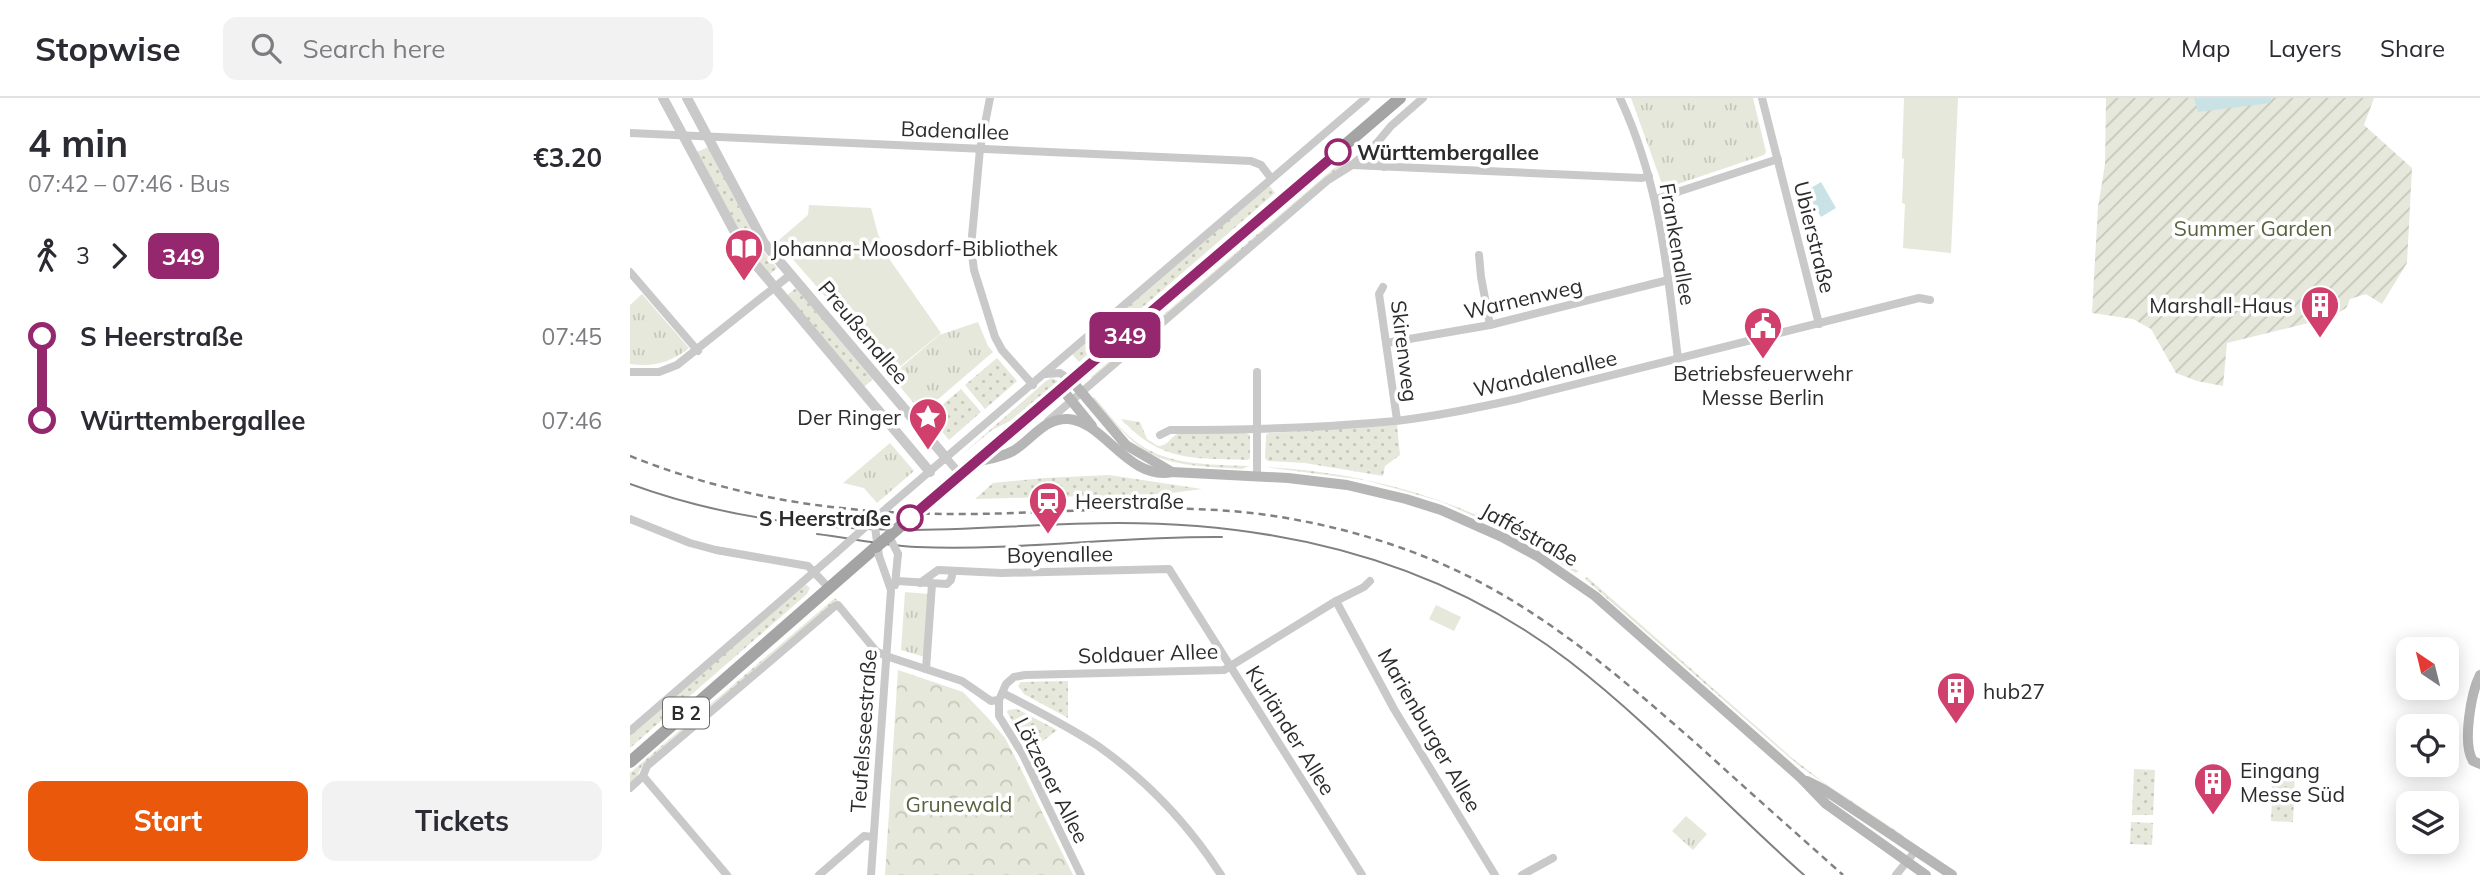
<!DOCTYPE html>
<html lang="en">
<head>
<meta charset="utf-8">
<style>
  :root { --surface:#fff; --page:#f2f2f3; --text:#2b2b33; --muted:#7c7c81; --line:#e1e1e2; --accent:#ea580c }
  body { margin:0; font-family:Mulish,sans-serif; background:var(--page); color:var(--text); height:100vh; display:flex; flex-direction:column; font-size:26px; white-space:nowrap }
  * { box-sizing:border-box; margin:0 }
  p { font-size:23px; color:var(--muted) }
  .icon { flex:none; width:38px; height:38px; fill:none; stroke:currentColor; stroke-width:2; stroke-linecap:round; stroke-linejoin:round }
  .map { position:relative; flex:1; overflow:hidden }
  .sheet { display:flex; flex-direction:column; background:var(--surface); width:630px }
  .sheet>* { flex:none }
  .badge { padding:0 14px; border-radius:10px; font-size:24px; line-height:46px }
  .needle { width:46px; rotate:325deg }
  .tools { position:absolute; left:1766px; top:539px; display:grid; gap:14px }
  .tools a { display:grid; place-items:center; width:63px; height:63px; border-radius:14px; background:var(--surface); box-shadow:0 4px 18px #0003; font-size:35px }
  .map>.badge { position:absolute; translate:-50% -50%; box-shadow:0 0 0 4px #fff }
  .legs { display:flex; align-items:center; gap:10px; height:77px; padding:0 28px; font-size:23px }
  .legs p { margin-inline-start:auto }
  .headline { display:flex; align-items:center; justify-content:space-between; height:119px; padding:0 28px }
  h1 { font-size:38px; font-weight:700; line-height:52px }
  .primary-button { display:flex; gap:14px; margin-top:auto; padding:14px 28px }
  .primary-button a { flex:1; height:80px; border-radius:14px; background:var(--accent); color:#fff; font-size:28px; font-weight:700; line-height:80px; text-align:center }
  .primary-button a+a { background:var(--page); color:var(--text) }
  ul { padding:0 28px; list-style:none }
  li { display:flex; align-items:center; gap:24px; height:84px; font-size:26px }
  li i { display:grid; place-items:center; width:10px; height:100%; margin:0 9px; background:currentColor }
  li i::after { content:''; width:18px; height:18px; margin:-9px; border:5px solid; border-radius:50%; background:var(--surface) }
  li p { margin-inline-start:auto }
  li:first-child i { background:linear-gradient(#0000 50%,currentColor 0) }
  li:last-child i { background:linear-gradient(currentColor 50%,#0000 0) }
  header { display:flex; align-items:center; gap:42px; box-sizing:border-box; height:98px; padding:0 35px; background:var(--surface); border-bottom:2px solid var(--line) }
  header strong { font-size:33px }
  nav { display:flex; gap:38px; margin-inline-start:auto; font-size:24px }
  .search { width:490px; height:63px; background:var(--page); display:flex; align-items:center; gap:18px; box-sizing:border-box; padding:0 24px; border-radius:14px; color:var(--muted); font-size:26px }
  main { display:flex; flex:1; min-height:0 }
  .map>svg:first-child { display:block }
</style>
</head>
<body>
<header>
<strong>Stopwise</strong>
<div class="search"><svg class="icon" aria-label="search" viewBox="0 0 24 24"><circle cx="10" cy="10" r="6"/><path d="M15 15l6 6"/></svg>Search here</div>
<nav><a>Map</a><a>Layers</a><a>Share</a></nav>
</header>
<main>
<section class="sheet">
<div class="headline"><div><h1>4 min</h1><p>07:42 – 07:46 · Bus</p></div><b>€3.20</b></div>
<div class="legs"><svg class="icon" aria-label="walk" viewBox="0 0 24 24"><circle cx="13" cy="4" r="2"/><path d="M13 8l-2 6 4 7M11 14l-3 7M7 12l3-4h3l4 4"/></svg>3<svg class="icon" aria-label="forward" viewBox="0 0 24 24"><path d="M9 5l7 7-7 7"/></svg><b class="badge" style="background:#95276e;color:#fff">349</b></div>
<ul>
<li><i style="color:#95276e"></i><b>S Heerstraße</b><p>07:45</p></li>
<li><i style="color:#95276e"></i><b>Württembergallee</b><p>07:46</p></li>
</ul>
<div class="primary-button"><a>Start</a><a>Tickets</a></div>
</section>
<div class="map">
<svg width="1850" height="777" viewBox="0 0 1850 777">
  <defs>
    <pattern id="grass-dots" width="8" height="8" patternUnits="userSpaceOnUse" patternTransform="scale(1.75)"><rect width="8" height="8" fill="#e5e8da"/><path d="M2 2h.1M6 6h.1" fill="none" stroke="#c5c7bb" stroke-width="1.8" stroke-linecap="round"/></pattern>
    <pattern id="forest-crowns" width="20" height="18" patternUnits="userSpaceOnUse" patternTransform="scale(1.75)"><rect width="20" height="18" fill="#e5e8da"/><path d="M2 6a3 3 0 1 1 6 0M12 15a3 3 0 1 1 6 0" fill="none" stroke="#c5c7bb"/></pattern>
    <pattern id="park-tufts" width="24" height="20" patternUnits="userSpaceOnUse" patternTransform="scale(1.75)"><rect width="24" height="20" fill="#e5e8da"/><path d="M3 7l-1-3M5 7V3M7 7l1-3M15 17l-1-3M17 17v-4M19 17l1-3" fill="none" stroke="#c5c7bb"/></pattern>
    <pattern id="garden-furrows" width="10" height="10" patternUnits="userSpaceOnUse" patternTransform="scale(1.75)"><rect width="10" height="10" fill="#e5e8da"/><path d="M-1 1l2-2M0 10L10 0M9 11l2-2" fill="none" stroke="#c5c7bb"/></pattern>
  </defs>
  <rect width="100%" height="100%" fill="#fff"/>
  <!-- grass -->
  <g fill="url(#grass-dots)">
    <polygon points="78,49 130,149 147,170 139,177 121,154 67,54"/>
    <polygon points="720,60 720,64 696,79 463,281 461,279 703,71"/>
    <polygon points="639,87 645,95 449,264 442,256"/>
    <polygon points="166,190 243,281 234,289 156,198"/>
    <polygon points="367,260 387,283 355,311 335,287"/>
    <polygon points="422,280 428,283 380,323 362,332 328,360 416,283"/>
    <polygon points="331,291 351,314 319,342 299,318"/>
    <path d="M464 299C476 312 487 328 500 339 534 369 577 366 619 368L612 371C529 366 517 366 463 300Z"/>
    <path d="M491 321 510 324 517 341 528 348C539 348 540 338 550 335H616L620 337V360L618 362C563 360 531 364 491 321Z"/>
    <polygon points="767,327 770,357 755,368 753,378 675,365 638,363 635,360 636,337 639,335"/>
    <path d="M634 369C749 375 853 408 948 473L946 475 879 434 810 403 735 382Z"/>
    <polygon points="479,377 572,391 534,396 345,401 363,385 415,380"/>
    <polygon points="957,479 1161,659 1193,684 1274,738 1272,740 1168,667 955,481"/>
    <polygon points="175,486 180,490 177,496 0,650 0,637"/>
    <polygon points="205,500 209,504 200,508 12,668 6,680 0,686 0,675"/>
    <polygon points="438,583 438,620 394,596 388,588 391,584"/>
    <polygon points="387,611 427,632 400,653 377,614 378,612"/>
    <polygon points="1504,671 1525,672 1523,717 1502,717"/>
    <polygon points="1643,677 1665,678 1663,724 1641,723"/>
    <polygon points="1501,724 1523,725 1522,747 1500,746"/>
  </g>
  <!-- forest -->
  <polygon fill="url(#forest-crowns)" points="268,572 333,594 358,620 375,640 387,663 443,777 255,777"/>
  <!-- park -->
  <g fill="url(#park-tufts)">
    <polygon points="1001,0 1123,0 1136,54 1134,57 1039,89 1032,86"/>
    <path d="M12 196 59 250C40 265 23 269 0 266V207Z"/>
    <polygon points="348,224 358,248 363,254 292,315 261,278 309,237"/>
    <polygon points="260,345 284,373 247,405 234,390 213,385"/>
    <polygon points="275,494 299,496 295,559 271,552"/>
    <polygon points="1056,718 1077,736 1063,752 1042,733"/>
  </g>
  <!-- garden -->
  <polygon fill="url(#garden-furrows)" points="1476,0 1744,0 1734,27 1782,70 1777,165 1752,206 1736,196 1720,201 1716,210 1699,220 1597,245 1593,288 1567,283 1546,275 1521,231 1503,221 1462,215 1468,109 1475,66"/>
  <!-- pitch -->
  <g fill="#e5e8da">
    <polygon points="1274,0 1328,0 1321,155 1273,150 1275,106 1272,105 1274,61 1272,60"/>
    <polygon points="179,107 241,110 248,136 260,162 311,235 262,275 160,158 149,142 178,117"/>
    <polygon points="806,507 831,519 824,533 799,521"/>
  </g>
  <!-- water -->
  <g fill="#c8e2e6">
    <polygon points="1564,0 1641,0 1640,5 1568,14"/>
    <polygon points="1191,84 1206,110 1191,119 1176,93"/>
  </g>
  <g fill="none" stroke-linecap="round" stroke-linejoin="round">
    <!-- minor -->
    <g stroke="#c9c9c9" stroke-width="8">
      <polyline points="360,0 350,51 341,149 344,172 365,239 372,252 403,287"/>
      <path d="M990 0C1030 86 1037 169 1048 261"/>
      <polyline points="1132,0 1189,226"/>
      <polyline points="0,35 621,63 631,67 641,80"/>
      <polyline points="746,46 754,69"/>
      <polyline points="722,67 1012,80 1019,78"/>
      <polyline points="1026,101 1148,61"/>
      <polyline points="849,157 851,179 860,227"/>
      <polyline points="0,174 68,253"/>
      <polyline points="753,189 749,196 767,322"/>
      <polyline points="756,245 860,227 1038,182"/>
      <polyline points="0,274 29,274 47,267 160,177"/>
      <polyline points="627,274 627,378"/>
      <polyline points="416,276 430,275 442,283"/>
      <polyline points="418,323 698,82 722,67 746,46 761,28 793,0"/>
      <path d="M530 337 540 332C615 332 691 330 766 323 807 318 847 310 887 301L1289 200 1300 202"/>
      <polyline points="317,361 331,377"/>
      <polyline points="258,409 736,0"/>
      <polyline points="0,421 60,445 86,452 178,468 199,490"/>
      <polyline points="267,483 317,486 321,482 323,473"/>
      <polyline points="290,485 308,472 372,475 539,471 732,777"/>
      <polyline points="265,487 268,456"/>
      <polyline points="706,503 764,611 865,777"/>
      <polyline points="296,571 302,486"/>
      <path d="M373 595C405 612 438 628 468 648 516 682 559 727 591 777"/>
      <polyline points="0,633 206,455"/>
      <polyline points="13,678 97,777"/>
      <polyline points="0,690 13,678 17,668 205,508 208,507 246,553 256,558 332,583 361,603 369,602"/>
      <polyline points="189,777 234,738 243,739"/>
      <polyline points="241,777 261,492 249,458"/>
      <polyline points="451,777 393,657 369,618 369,602 376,586 384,579 395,577 594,572 706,503 734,489 740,483"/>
      <polyline points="892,777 923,760"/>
      <polyline points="1266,777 1286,752"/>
    </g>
    <!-- tertiary -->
    <g stroke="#c9c9c9" stroke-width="10">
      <polyline points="33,0 116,155 300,374"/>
      <polyline points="57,0 134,145 317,361"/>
    </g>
    <!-- secondary -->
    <g stroke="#b6b6b6" stroke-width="10">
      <polyline points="442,283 496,347 542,374"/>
      <polyline points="432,291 462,328"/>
      <path d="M346 364C358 361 372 359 383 353 402 342 413 320 438 321 474 323 498 383 542 374L658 380 717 387 776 401 811 412 874 440 907 458 965 498 1171 680 1196 706 1296 777"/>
      <path d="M1850 577C1841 595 1832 646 1843 663L1850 666"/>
      <polyline points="1177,683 1193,691 1322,777"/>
    </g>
    <!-- primary -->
    <g stroke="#a4a4a4" stroke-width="12">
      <polyline points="300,403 770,0"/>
      <polyline points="0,664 246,449"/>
    </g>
    <!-- tram -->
    <g stroke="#818181" stroke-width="2">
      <path d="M0 386C87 418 182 431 274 432 346 432 417 425 488 425 652 425 807 462 939 563 1023 628 1095 707 1174 777"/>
      <path d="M187 436C220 440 254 448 287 449 389 453 490 438 592 439"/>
    </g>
    <!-- rail -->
    <path stroke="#818181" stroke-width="2.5" stroke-dasharray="7 5" stroke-linecap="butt" d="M0 358C113 403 220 417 342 416 438 415 535 404 630 416 712 427 794 452 866 493 940 535 1004 591 1068 647 1116 691 1165 734 1213 777"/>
    <!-- minor-bridge -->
    <g stroke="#c9c9c9" stroke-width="8">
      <polyline points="244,422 249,458"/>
      <polyline points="259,438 268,456"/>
      <polyline points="206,455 258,409"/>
    </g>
    <!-- primary-bridge -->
    <polyline stroke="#a4a4a4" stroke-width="12" points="246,449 300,403"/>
  </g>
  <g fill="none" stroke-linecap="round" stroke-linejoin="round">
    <!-- line-1 casing -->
    <g stroke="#fff" stroke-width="16">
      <polyline id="line-1" points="280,420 708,54"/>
    </g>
    <!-- line-1 -->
    <use href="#line-1" stroke="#95276e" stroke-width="10"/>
  </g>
  <!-- icons -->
  <defs>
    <g id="library-pin" transform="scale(2.0125)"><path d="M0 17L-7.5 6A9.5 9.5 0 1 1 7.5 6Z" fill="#d13f6c" stroke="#fff"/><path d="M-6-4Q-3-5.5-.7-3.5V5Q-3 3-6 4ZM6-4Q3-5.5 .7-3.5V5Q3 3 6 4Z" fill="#fff"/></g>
    <g id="building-pin" transform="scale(2.0125)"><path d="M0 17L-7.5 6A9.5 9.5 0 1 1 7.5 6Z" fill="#d13f6c" stroke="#fff"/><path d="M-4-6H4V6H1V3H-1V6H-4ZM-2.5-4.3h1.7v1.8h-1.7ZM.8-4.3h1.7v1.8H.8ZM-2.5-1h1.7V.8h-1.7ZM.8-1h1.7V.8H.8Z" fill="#fff"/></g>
    <g id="civic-pin" transform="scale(2.0125)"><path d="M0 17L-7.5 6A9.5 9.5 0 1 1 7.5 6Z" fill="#d13f6c" stroke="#fff"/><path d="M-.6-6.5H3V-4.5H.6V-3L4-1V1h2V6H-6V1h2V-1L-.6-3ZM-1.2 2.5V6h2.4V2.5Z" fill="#fff"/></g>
    <g id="sight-pin" transform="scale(2.0125)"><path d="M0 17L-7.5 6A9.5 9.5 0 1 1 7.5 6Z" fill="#d13f6c" stroke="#fff"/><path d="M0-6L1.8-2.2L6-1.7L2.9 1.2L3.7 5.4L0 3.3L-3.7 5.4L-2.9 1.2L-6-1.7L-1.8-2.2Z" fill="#fff"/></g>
    <g id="station-pin" transform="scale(2.0125)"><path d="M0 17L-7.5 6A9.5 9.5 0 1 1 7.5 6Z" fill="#d13f6c" stroke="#fff"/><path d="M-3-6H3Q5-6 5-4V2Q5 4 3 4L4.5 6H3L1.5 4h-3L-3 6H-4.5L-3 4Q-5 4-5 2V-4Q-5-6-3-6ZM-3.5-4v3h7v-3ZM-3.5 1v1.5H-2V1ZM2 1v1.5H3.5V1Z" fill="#fff"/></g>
  </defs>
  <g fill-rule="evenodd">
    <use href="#library-pin" x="114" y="150"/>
    <use href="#building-pin" x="1690" y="207"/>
    <use href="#civic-pin" x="1133" y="228"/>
    <use href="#sight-pin" x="298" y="319"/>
    <use href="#station-pin" x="418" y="403"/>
    <use href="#building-pin" x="1326" y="593"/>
    <use href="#building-pin" x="1583" y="684"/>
  </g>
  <!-- markers -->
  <g fill="#fff" stroke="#95276e" stroke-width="3.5">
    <circle cx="708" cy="54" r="12"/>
    <circle cx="280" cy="420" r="12"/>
  </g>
  <g text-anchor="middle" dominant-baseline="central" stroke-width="7" stroke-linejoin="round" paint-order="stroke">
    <!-- shield labels -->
    <rect fill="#fff" stroke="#6b6b6b" stroke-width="2" x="33" y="599.5" width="46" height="31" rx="5"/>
    <g font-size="19" font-weight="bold" fill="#2c2c2c">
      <text x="56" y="615">B 2</text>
    </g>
    <!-- street labels -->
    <g font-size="21" fill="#2c2c2c" stroke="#fff">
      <text transform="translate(325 32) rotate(2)">Badenallee</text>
      <text transform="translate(1185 139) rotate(76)">Ubierstraße</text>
      <text transform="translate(1048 146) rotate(80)">Frankenallee</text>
      <text transform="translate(893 200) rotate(-13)">Warnenweg</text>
      <text transform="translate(234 234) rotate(50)">Preußenallee</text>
      <text transform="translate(775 253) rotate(83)">Skirenweg</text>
      <text transform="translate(915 275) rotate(-13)">Wandalenallee</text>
      <text transform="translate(900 436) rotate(29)">Jafféstraße</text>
      <text transform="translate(430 456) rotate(-1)">Boyenallee</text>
      <text transform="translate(518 555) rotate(-2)">Soldauer Allee</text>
      <text transform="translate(661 632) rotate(58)">Kurländer Allee</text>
      <text transform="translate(800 632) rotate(60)">Marienburger Allee</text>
      <text transform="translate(233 633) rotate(-86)">Teufelsseestraße</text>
      <text transform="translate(422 682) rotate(63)">Lötzener Allee</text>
    </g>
    <!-- stop labels -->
    <g font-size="21" font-weight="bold" fill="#2c2c2c" stroke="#fff" text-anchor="start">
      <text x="727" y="54">Württembergallee</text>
      <text x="261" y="420" text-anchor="end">S Heerstraße</text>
    </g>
    <!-- park labels -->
    <g font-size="21" fill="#58623e" stroke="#fff">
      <text x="1623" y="130">Summer Garden</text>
      <text x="329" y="706">Grunewald</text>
    </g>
    <!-- poi labels -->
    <g font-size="21" fill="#2c2c2c" stroke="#fff" text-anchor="start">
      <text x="141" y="150">Johanna-Moosdorf-Bibliothek</text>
      <text x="1663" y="207" text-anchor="end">Marshall-Haus</text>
      <text x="1133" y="275" text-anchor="middle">Betriebsfeuerwehr<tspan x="1133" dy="24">Messe Berlin</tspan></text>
      <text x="271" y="319" text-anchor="end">Der Ringer</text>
      <text x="445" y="403">Heerstraße</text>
      <text x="1353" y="593">hub27</text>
      <text x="1610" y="672">Eingang<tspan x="1610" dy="24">Messe Süd</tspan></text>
    </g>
  </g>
</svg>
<div class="tools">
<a><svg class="needle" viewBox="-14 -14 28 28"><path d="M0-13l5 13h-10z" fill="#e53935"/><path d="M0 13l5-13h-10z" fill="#7c7c81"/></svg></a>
<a><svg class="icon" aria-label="locate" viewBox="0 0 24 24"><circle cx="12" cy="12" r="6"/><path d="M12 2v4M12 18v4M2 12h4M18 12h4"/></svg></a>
<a><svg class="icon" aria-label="layers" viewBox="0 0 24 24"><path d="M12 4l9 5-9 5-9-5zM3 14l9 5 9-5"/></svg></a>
</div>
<b class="badge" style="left:495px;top:237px;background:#95276e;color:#fff">349</b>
</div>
</main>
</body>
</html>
